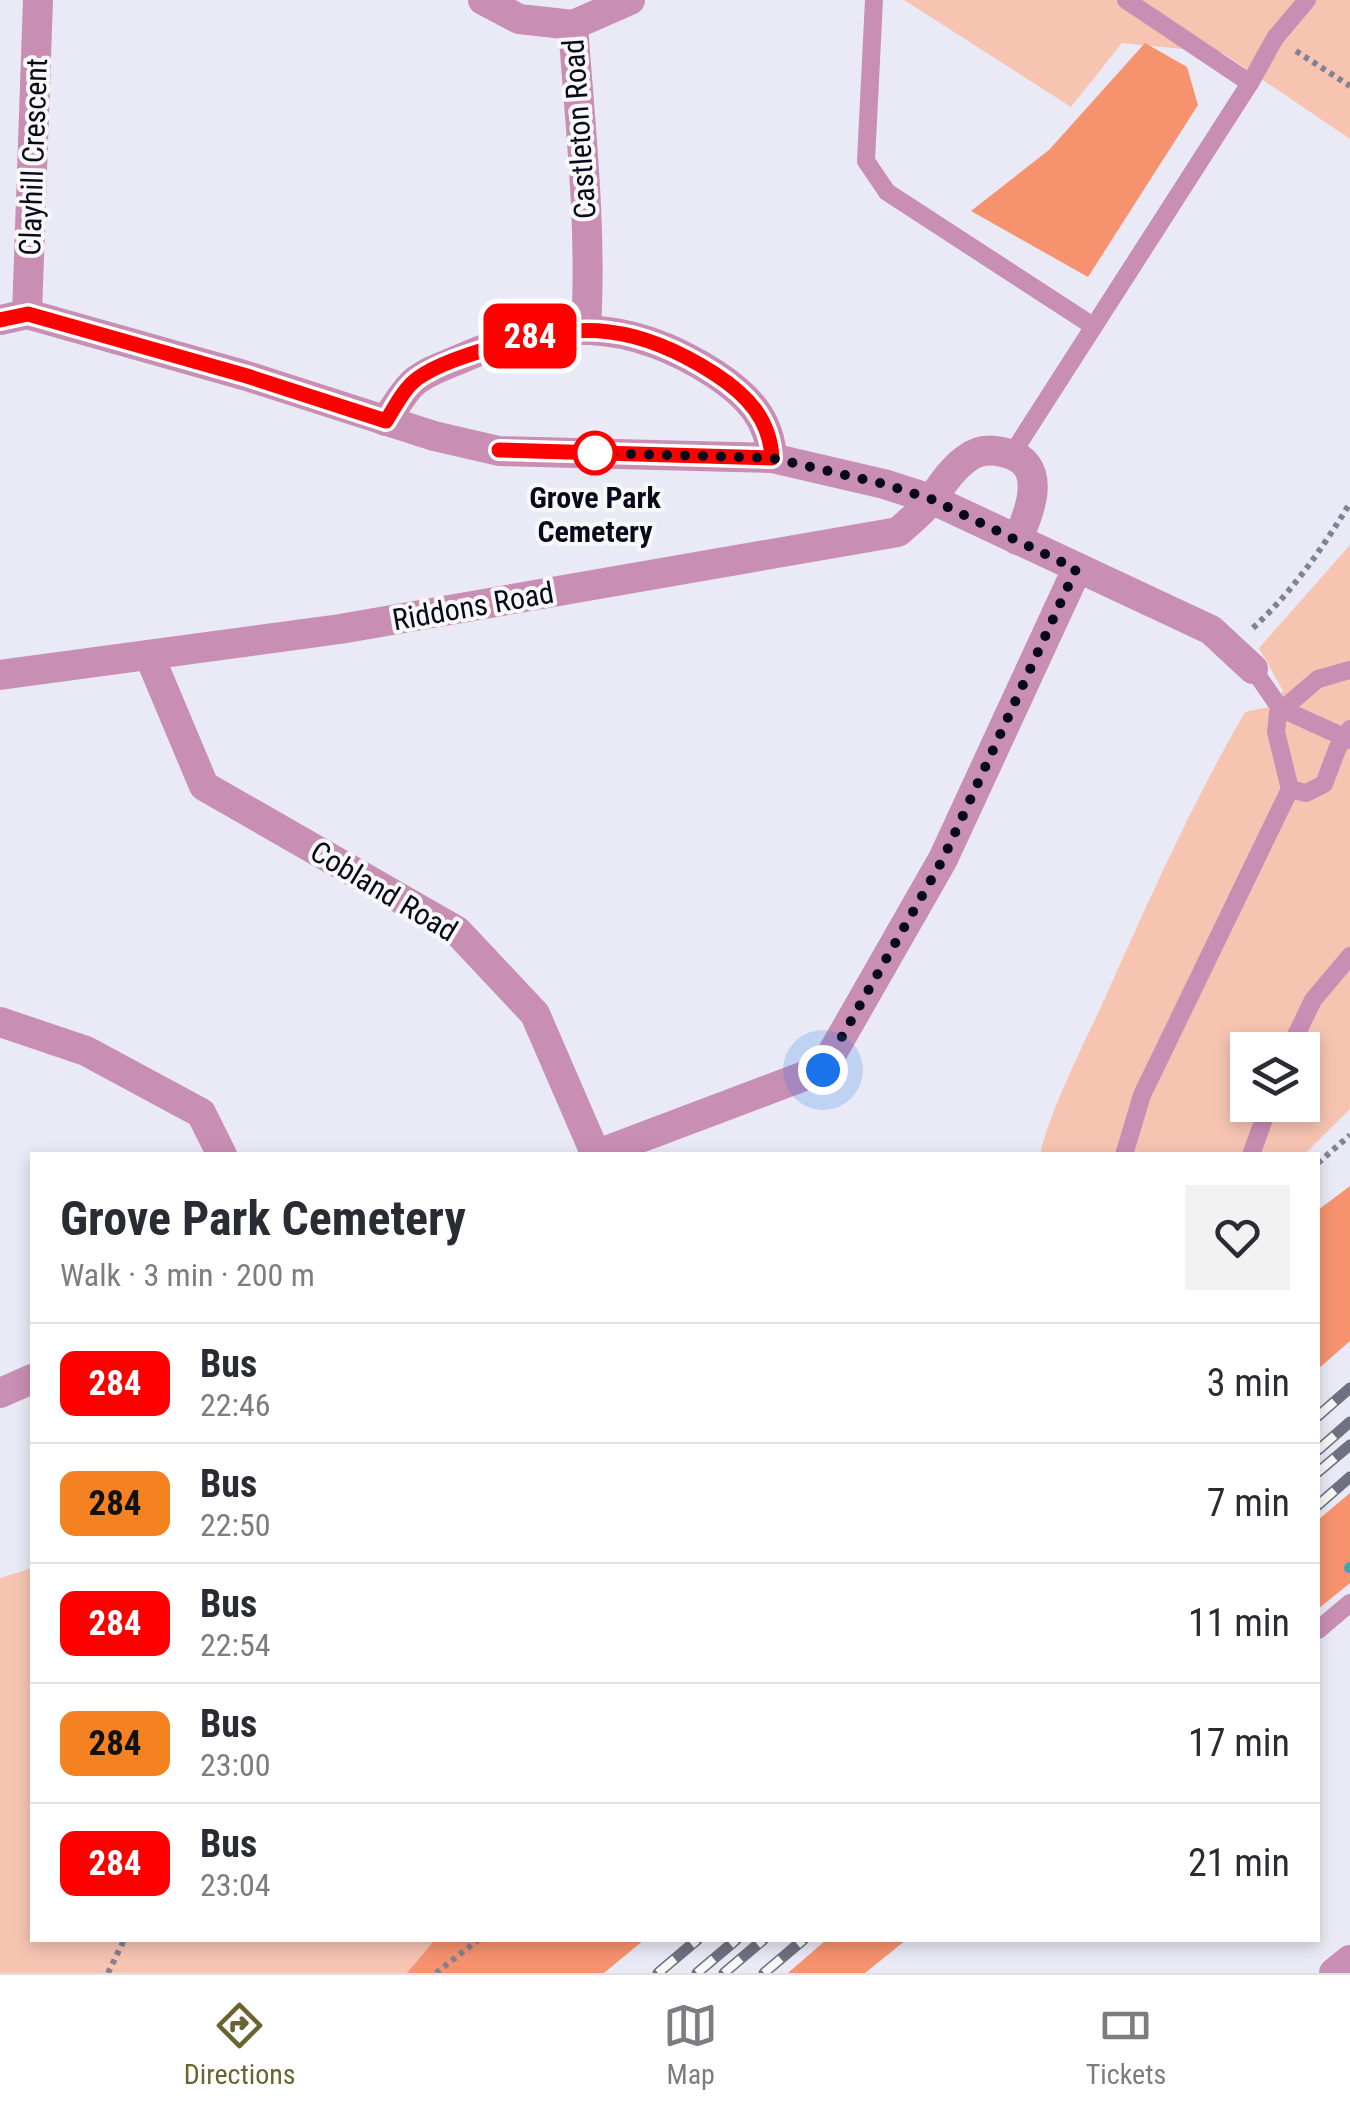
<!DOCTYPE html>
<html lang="en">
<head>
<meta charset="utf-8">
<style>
  :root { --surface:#fff; --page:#f2f2f3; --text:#2b2b33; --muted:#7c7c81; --line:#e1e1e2; --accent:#6c6430 }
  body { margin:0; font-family:"Roboto Condensed",sans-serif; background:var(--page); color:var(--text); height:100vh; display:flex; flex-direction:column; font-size:38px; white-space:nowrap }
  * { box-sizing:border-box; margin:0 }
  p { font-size:32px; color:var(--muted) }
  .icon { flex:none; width:55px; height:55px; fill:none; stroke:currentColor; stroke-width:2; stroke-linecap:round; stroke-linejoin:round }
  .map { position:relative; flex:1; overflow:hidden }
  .drawer { position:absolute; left:30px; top:1152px; width:1290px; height:790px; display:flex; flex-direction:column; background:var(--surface); border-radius:0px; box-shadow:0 5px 15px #0003 }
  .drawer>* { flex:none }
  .badge { padding:0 20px; border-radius:15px; font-size:35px; line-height:65px }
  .tools { position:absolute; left:1230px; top:1032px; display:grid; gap:20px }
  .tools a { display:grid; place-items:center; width:90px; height:90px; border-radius:0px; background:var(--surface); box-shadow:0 5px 15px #0003; font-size:50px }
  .you { position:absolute; width:50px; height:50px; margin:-25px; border:8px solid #fff; border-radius:50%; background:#1a73e8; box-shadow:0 0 0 15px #1a73e833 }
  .map>.badge { position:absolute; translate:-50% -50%; box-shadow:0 0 0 5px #fff }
  .round { display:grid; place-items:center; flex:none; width:105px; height:105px; border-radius:0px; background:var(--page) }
  .summary { display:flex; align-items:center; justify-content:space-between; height:170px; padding:0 30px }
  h1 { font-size:48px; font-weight:700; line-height:75px }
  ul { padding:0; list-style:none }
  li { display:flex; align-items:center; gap:30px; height:120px; padding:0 30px; border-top:2px solid var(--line) }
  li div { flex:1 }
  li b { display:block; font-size:38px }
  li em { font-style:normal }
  li .badge { min-width:110px; font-weight:700; text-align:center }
  .dock { display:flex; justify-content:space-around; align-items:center; height:140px; border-top:2px solid var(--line); background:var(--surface); font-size:28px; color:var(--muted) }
  .dock a { display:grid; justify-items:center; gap:5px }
  .dock .on { color:var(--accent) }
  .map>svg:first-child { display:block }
</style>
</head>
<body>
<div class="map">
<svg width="1350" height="1973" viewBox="0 0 1350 1973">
  <rect width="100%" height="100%" fill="#e9eaf6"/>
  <!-- green -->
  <g fill="#f7c4b2" fill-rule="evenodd">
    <polygon points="904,0 1350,0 1350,139 1223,53 1122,43 1071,107"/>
    <path d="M1350 545V1109L1304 1155H1040C1050 1109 1084 1044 1104 1000 1148 902 1191 805 1245 712L1269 707 1283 691 1259 648ZM1248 1050H1302V1105H1248Z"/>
    <polygon points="32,1568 32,1940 538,1940 502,1973 0,1973 0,1578"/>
  </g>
  <!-- forest -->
  <g fill="#f6926e">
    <polygon points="1145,43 1187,67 1198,105 1088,277 971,211 1049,150"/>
    <polygon points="1350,1186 1350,1341 1318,1369 1318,1210"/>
    <polygon points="1350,1493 1350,1583 1318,1609 1318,1520"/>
    <polygon points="435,1940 644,1940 604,1973 407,1973"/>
    <polygon points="826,1940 906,1940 865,1973 788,1973"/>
  </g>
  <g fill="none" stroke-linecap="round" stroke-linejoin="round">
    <!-- stream -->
    <polyline stroke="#3aa4c2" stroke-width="10" points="1349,1568 1350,1567"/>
    <!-- path -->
    <g stroke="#828392" stroke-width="6" stroke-dasharray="5 5" stroke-linecap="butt">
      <polyline points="1296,51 1350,86"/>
      <path d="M1253 628C1293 591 1322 549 1350 503"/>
      <polyline points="1318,1163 1350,1135"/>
      <polyline points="108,1973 124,1940"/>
      <polyline points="436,1973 478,1940"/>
    </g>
    <!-- lane -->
    <g stroke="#c88eb4" stroke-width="18">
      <polyline points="874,0 866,161 887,192 1093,326"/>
      <polyline points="1126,0 1250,83"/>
      <polyline points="1012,454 1250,83 1275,38 1307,0"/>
      <polyline points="1253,669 1280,708 1350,740"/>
      <polyline points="1350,670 1318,679 1278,713 1276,732 1290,789 1306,793 1324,784 1338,747 1350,729"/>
      <polyline points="1289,1050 1313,1000 1350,956"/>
      <polyline points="1124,1155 1142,1095 1290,789"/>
      <polyline points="1251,1155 1269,1105"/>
      <polyline points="1318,1630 1350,1603"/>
    </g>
    <!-- street -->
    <g stroke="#c88eb4" stroke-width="30">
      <path d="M483 0 519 19 573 25C580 125 592 227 586 328"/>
      <polyline points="573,25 630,0"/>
      <polyline points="27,314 38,0"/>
      <polyline points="0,320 27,314 247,376 434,436 499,451 772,458 884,484 931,499 1211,630 1253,669"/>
      <path d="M385 421C394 409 402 394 412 384 424 372 444 366 460 359 552 318 629 318 715 374 747 395 770 419 772 458"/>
      <polyline points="149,655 204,786 457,931 535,1014 596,1155"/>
      <path d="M0 675 340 629 898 532C909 522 922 512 931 500 942 485 951 470 966 459 977 450 989 449 1002 452 1049 461 1032 508 1017 540"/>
      <polyline points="0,1022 86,1051 201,1113 222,1155"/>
      <polyline points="595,1155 823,1069 943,859 1077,569"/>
      <polyline points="0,1393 32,1379"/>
      <polyline points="1334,1973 1350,1960"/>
    </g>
    <!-- rail casing -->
    <g stroke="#707080" stroke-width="11">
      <g id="rail">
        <polyline points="1318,1416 1350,1388"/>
        <polyline points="1318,1450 1350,1422"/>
        <polyline points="1318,1472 1350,1445"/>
        <polyline points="1318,1505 1350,1477"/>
        <polyline points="658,1973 697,1940"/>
        <polyline points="697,1973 736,1940"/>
        <polyline points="724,1973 763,1940"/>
        <polyline points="764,1973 803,1940"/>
      </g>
    </g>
    <!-- rail -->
    <use href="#rail" stroke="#f8f8f8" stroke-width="8" stroke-dasharray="22" stroke-linecap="butt"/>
  </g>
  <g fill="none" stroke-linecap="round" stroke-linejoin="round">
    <!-- line casing -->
    <g stroke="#fff" stroke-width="22">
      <path id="line" d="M0 320 28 314 247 376 386 421C395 407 404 388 418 378 440 363 471 354 496 346 581 320 639 325 715 374 747 395 770 419 772 458L499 450"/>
    </g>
    <!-- line -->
    <use href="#line" stroke="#f00" stroke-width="15"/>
    <!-- walk -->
    <polyline stroke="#09091c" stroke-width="10" stroke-dasharray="0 18" points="595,453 772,458 884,484 931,499 1076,569 943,859 823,1070"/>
  </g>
  <!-- markers -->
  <circle fill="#fff" stroke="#f00" stroke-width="5" cx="595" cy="453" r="20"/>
  <g text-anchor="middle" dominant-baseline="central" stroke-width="8" stroke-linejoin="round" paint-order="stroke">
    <!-- street labels -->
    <g font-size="30" fill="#09091c" stroke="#f8f8f8">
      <text transform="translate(579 129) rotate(-94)">Castleton Road</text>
      <text transform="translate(33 157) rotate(-88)">Clayhill Crescent</text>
      <text transform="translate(473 606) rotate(-10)">Riddons Road</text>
      <text transform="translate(384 891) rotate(31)">Cobland Road</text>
    </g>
    <!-- stop labels -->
    <g font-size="30" font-weight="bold" fill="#09091c" stroke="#f8f8f8">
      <text x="595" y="497">Grove Park<tspan x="595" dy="34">Cemetery</tspan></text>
    </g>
  </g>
</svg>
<div class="tools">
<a><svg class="icon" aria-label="layers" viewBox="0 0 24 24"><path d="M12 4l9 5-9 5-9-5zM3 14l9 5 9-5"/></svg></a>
</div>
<div class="you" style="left:823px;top:1070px"></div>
<b class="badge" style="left:530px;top:336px;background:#f00;color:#fff">284</b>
<section class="drawer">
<div class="summary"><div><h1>Grove Park Cemetery</h1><p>Walk · 3 min · 200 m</p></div><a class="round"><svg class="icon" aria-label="heart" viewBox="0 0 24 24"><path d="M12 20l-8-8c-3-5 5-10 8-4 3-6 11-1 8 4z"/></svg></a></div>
<ul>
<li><span class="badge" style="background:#f00;color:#fff">284</span><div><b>Bus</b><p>22:46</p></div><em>3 min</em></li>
<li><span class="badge" style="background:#f58220;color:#111">284</span><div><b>Bus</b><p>22:50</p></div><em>7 min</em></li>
<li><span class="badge" style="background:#f00;color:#fff">284</span><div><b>Bus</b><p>22:54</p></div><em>11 min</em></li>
<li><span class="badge" style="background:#f58220;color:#111">284</span><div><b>Bus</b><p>23:00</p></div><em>17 min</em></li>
<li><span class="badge" style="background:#f00;color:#fff">284</span><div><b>Bus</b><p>23:04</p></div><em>21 min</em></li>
</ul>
</section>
</div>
<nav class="dock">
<a class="on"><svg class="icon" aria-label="directions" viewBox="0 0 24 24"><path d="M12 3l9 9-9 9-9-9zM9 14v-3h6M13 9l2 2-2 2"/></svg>Directions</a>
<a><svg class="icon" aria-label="map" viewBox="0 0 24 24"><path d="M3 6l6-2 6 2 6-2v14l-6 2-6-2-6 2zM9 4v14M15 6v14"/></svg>Map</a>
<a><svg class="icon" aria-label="tickets" viewBox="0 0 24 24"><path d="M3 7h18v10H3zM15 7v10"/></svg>Tickets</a>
</nav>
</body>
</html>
